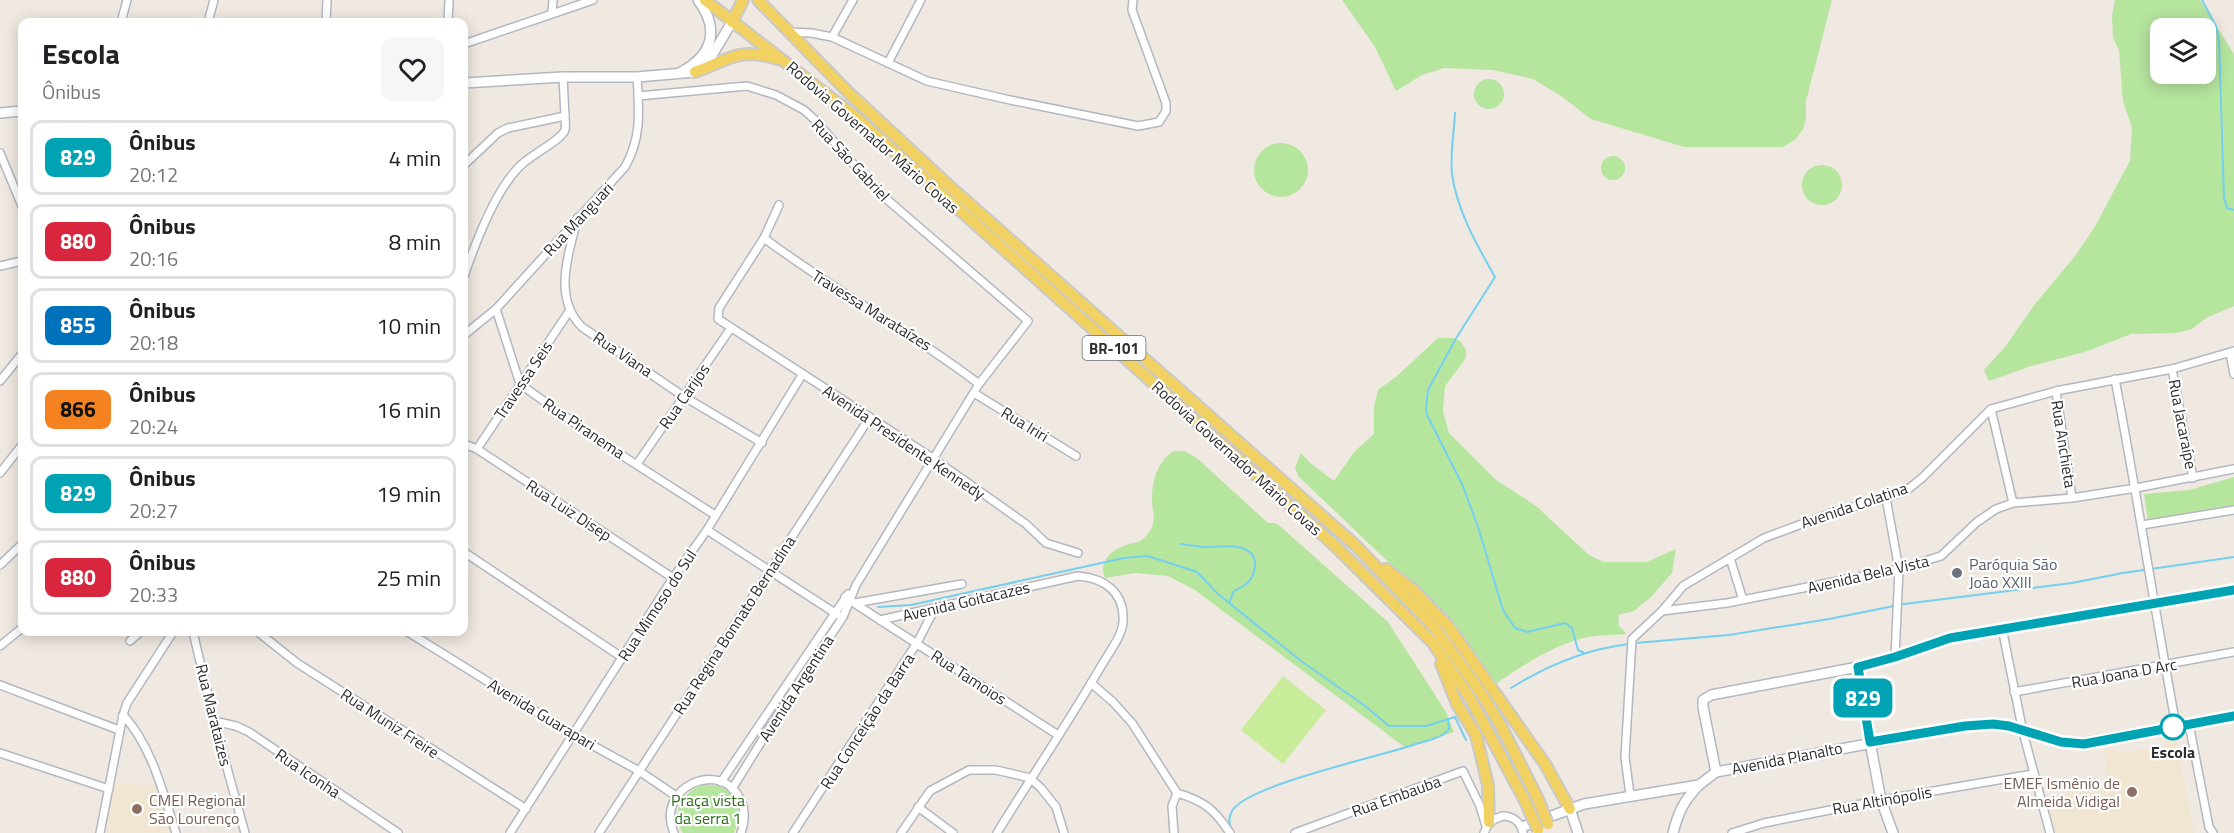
<!DOCTYPE html>
<html lang="pt">
<head>
<meta charset="utf-8">
<style>
  :root { --surface:#fff; --page:#f6f6f6; --text:#202124; --muted:#757577; --line:#e0e0e0 }
  body { margin:0; font-family:"Titillium Web",sans-serif; background:var(--page); color:var(--text); height:100vh; display:flex; flex-direction:column; font-size:22px; white-space:nowrap }
  * { box-sizing:border-box; margin:0 }
  p { font-size:20px; color:var(--muted) }
  .icon { flex:none; width:33px; height:33px; fill:none; stroke:currentColor; stroke-width:2; stroke-linecap:round; stroke-linejoin:round }
  .map { position:relative; flex:1; overflow:hidden }
  .sheet { position:absolute; left:18px; top:18px; width:450px; height:618px; display:flex; flex-direction:column; background:var(--surface); border-radius:12px; box-shadow:0 3px 15px #0003 }
  .sheet>* { flex:none }
  .badge { padding:0 12px; border-radius:9px; font-size:21px; line-height:39px }
  .controls { position:absolute; left:2150px; top:18px; display:grid; gap:12px }
  .controls a { display:grid; place-items:center; width:66px; height:66px; border-radius:12px; background:var(--surface); box-shadow:0 3px 15px #0003; font-size:30px }
  .map>.badge { position:absolute; translate:-50% -50%; box-shadow:0 0 0 3px #fff }
  .round { display:grid; place-items:center; flex:none; width:63px; height:63px; border-radius:12px; background:var(--page) }
  .head { display:flex; align-items:center; justify-content:space-between; height:102px; padding:0 24px }
  h1 { font-size:28px; font-weight:700; line-height:45px }
  ul { padding:0; list-style:none }
  li { display:flex; align-items:center; gap:18px; height:75px; margin:0 12px 9px; padding:0 12px; border:3px solid var(--line); border-radius:12px }
  li div { flex:1 }
  li b { display:block; font-size:22px }
  li em { font-style:normal }
  li .badge { min-width:66px; font-weight:700; text-align:center }
  .map>svg:first-child { display:block }
</style>
</head>
<body>
<div class="map">
<svg width="2234" height="833" viewBox="0 0 2234 833">
  <rect width="100%" height="100%" fill="#efe9e1"/>
  <!-- education -->
  <g fill="#f0e6d1">
    <polygon points="2172,737 2176,740 2194,833 2056,833 2046,798 2108,785 2104,750 2108,749 2120,753 2163,746 2168,738"/>
    <polygon points="114,783 157,786 172,833 106,833"/>
  </g>
  <!-- green -->
  <g fill="#b6e59e" fill-rule="evenodd">
    <polygon points="1342,0 1832,0 1806,101 1806,119 1803,129 1796,139 1783,147 1684,147 1591,119 1561,96 1533,79 1493,70 1444,68 1422,75 1396,91 1375,47"/>
    <path d="M2115 0H2200L2234 54V306L2206 318 2192 329 2176 333 2131 334 2085 352 2031 366 1989 381 1984 370 2005 347 2035 304 2075 256 2094 228 2130 161 2132 128 2123 102 2119 50 2113 38 2112 16ZM2205 28V74H2160V28Z"/>
    <circle cx="1489" cy="94" r="15"/>
    <circle cx="1281" cy="170" r="27"/>
    <circle cx="1613" cy="168" r="12"/>
    <circle cx="1822" cy="185" r="20"/>
    <path d="M1438 338H1454L1461 342 1466 350V358L1445 386 1443 411 1449 433 1495 479 1536 506 1589 555 1604 562H1647L1676 549 1672 573 1651 597 1634 611 1618 615 1619 626 1627 634C1616 635 1605 635 1594 636 1556 642 1524 665 1493 686L1443 614 1298 476 1295 468 1301 453 1310 463 1334 481 1354 452 1374 434V407L1378 390 1397 376Z"/>
    <path d="M1174 451H1185L1198 459 1268 523H1275L1281 527 1388 622 1446 712 1454 732 1406 748 1195 590 1168 576 1135 573 1105 578C1098 561 1113 549 1126 545 1130 543 1136 543 1140 541 1144 539 1150 532 1152 527 1156 518 1152 509 1152 500 1152 481 1157 461 1174 451Z"/>
    <polygon points="2234,477 2234,505 2148,521 2144,494 2189,490"/>
    <path d="M703 785C707 785 713 785 717 786 739 791 742 817 734 833H683C669 813 682 792 703 785Z"/>
  </g>
  <!-- pitch -->
  <polygon fill="#c9ec9a" points="1283,676 1326,710 1283,764 1241,730"/>
  <g fill="none" stroke-linecap="round" stroke-linejoin="round">
    <!-- stream -->
    <g stroke="#75cff0" stroke-width="2">
      <polyline points="2202,0 2216,26 2219,41 2224,198 2227,208 2234,210"/>
      <path d="M1455 113C1454 133 1450 154 1452 174 1457 211 1477 245 1495 277L1455 340 1428 390 1426 408 1427 415 1463 486 1478 527 1503 610 1515 628 1527 632 1565 623 1572 628 1578 650 1584 653"/>
      <path d="M1181 544C1190 545 1200 547 1209 547 1225 546 1257 542 1255 567 1253 581 1245 586 1234 591L1229 603"/>
      <polyline points="878,607 911,605 1124,558 1148,556 1197,572 1218,594 1301,661 1364,705 1389,726 1426,726 1455,717 1466,740"/>
      <polyline points="1635,643 1729,635 1829,619 1904,604 2072,583 2123,573 2234,557"/>
      <path d="M1511 688C1548 665 1586 649 1629 644"/>
      <path d="M1231 829C1229 823 1228 817 1232 811 1246 785 1383 756 1416 744 1427 741 1442 738 1449 729L1448 719"/>
    </g>
    <!-- minor casing -->
    <g stroke="#b4b7c1" stroke-width="10">
      <g id="minor">
        <polyline points="552,13 553,0"/>
        <polyline points="121,22 127,0"/>
        <polyline points="208,22 214,0"/>
        <polyline points="326,22 327,0"/>
        <polyline points="448,22 449,0"/>
        <polyline points="788,32 811,33 832,37 927,81 1010,100 1138,126 1159,122 1166,111 1166,103 1132,10 1133,0"/>
        <polyline points="832,37 853,0"/>
        <polyline points="464,44 593,0"/>
        <polyline points="888,63 921,0"/>
        <polyline points="638,96 747,86 776,95 804,110 816,121 876,190 1028,321 979,384 856,585 843,617 784,705 732,789"/>
        <polyline points="0,153 22,206"/>
        <polyline points="464,165 498,133 508,128 565,116 563,77"/>
        <polyline points="779,205 764,238 719,308 718,319 934,459 1026,524 1046,543 1078,553"/>
        <path d="M578 217C569 251 552 298 582 327L683 396 762 443"/>
        <path d="M764 238C833 290 910 331 979 384"/>
        <polyline points="0,266 22,261"/>
        <path d="M464 276C475 244 495 192 518 168 528 156 561 141 565 130 566 126 565 120 565 116"/>
        <polyline points="496,309 520,384 598,440 715,515"/>
        <path d="M464 335 496 309 625 167C642 137 639 110 637 77"/>
        <polyline points="2230,353 2234,374"/>
        <polyline points="2172,369 2193,478"/>
        <path d="M2115 379C2137 495 2155 611 2176 726"/>
        <polyline points="0,381 22,354"/>
        <polyline points="2056,391 2072,498"/>
        <polyline points="974,393 1076,456"/>
        <polyline points="1991,409 2013,503"/>
        <polyline points="464,444 477,449 673,578"/>
        <polyline points="477,449 570,310"/>
        <polyline points="637,464 731,328"/>
        <polyline points="0,473 22,445"/>
        <polyline points="1886,498 1899,569 1895,657"/>
        <polyline points="2142,525 2234,510"/>
        <polyline points="707,530 838,615"/>
        <polyline points="464,552 623,658"/>
        <polyline points="1730,558 1743,600"/>
        <polyline points="0,565 22,544"/>
        <path d="M845 597 880 620 1078 576C1104 578 1125 592 1123 622 1122 636 1110 651 1103 663 1070 720 1032 776 997 833"/>
        <polyline points="855,603 962,584"/>
        <polyline points="1662,611 1727,603 1899,569 1941,556 1977,522 1996,509 2013,503 2072,498 2136,488 2234,469"/>
        <polyline points="880,620 1058,735"/>
        <polyline points="2002,628 2023,732 2050,833"/>
        <polyline points="193,632 214,721 245,833"/>
        <polyline points="258,632 297,663 526,809"/>
        <polyline points="408,632 572,734 639,771 676,796"/>
        <polyline points="130,641 140,632"/>
        <polyline points="0,646 22,628"/>
        <polyline points="1858,667 1870,742"/>
        <path d="M1091 683 1113 702 1132 723 1177 793C1204 801 1214 809 1230 833"/>
        <polyline points="0,685 119,730"/>
        <polyline points="2014,692 2234,652"/>
        <path d="M123 715C152 746 163 793 176 833"/>
        <polyline points="214,721 236,726 249,732 398,833"/>
        <polyline points="2189,724 2209,827 2213,833"/>
        <polyline points="0,753 109,789"/>
        <polyline points="721,782 848,594"/>
        <polyline points="1630,795 1625,757 1632,639 1662,611 1683,586 1764,538 1834,512 1886,498 1907,490 1922,478 1991,409 2056,391 2172,369 2234,351"/>
        <polyline points="918,807 953,833"/>
        <polyline points="100,833 123,715 127,703 173,632"/>
        <polyline points="510,833 673,578 707,530 802,375"/>
        <polyline points="599,833 870,417"/>
        <path d="M674 833C654 787 722 757 741 801 746 812 745 822 741 833"/>
        <polyline points="793,833 917,643 936,606"/>
        <polyline points="901,833 930,791 969,770 996,770 1030,778 1041,788 1056,807 1064,833"/>
        <polyline points="1174,833 1172,806 1177,793"/>
        <polyline points="1295,833 1463,771 1480,806 1486,826"/>
        <path d="M1484 833 1489 822 1502 816C1513 816 1521 822 1523 833"/>
        <polyline points="1732,833 1764,823 1881,800 2033,774"/>
      </g>
    </g>
    <!-- tertiary casing -->
    <g stroke="#b4b7c1" stroke-width="12">
      <g id="tertiary">
        <path d="M681 72C713 55 720 29 698 0"/>
        <polyline points="464,83 563,77 637,77 695,72 711,57 732,22"/>
        <polyline points="0,113 22,111"/>
        <polyline points="1870,742 1881,800 1893,833"/>
        <polyline points="1716,772 1703,707 1703,700 1711,695 1858,667 1895,657 1949,638 2234,590"/>
        <polyline points="1570,809 1578,833"/>
        <polyline points="1522,827 1584,804 1699,785 1716,772 1965,726 1993,724 2009,726 2061,742 2083,743 2234,716"/>
        <path d="M1673 833C1678 813 1684 800 1699 785"/>
      </g>
    </g>
    <!-- primary casing -->
    <g stroke="#c9c9c9" stroke-width="14">
      <g id="primary">
        <polyline points="705,0 857,118 1332,543 1433,643 1470,698 1525,801"/>
        <polyline points="758,0 849,93 946,183 1355,545 1435,628 1481,693 1500,724 1537,797"/>
        <polyline points="732,22 743,0"/>
        <path d="M695 72C731 59 738 47 778 59"/>
        <polyline points="1386,569 1412,589 1448,626 1545,764 1570,809"/>
        <polyline points="1441,664 1457,704 1476,735 1488,785 1489,822"/>
      </g>
    </g>
    <!-- minor -->
    <use href="#minor" stroke="#fff" stroke-width="7"/>
    <!-- tertiary -->
    <use href="#tertiary" stroke="#fff" stroke-width="9"/>
    <!-- primary -->
    <use href="#primary" stroke="#f2d163" stroke-width="10"/>
    <!-- primary-bridge casing -->
    <g stroke="#c9c9c9" stroke-width="14" stroke-linecap="butt">
      <g id="primary-bridge">
        <polyline points="1537,797 1548,824"/>
        <polyline points="1525,801 1538,830"/>
      </g>
    </g>
    <!-- primary-bridge -->
    <use href="#primary-bridge" stroke="#f2d163" stroke-width="10"/>
  </g>
  <g fill="none" stroke-linecap="round" stroke-linejoin="round">
    <!-- line casing -->
    <g stroke="#fff" stroke-width="14">
      <polyline id="line" points="2234,590 1950,638 1895,657 1858,667 1870,742 1965,726 1993,724 2009,726 2061,742 2084,744 2234,716"/>
    </g>
    <!-- line -->
    <use href="#line" stroke="#00a3b4" stroke-width="9"/>
  </g>
  <!-- markers -->
  <circle fill="#6b7280" stroke="#fff" stroke-width="2" cx="1957" cy="573" r="6"/>
  <circle fill="#fff" stroke="#00a3b4" stroke-width="3" cx="2173" cy="727" r="12"/>
  <g fill="#8d6e63" stroke="#fff" stroke-width="2">
    <circle cx="2132" cy="792" r="6"/>
    <circle cx="137" cy="809" r="6"/>
  </g>
  <g text-anchor="middle" dominant-baseline="central" stroke-width="4.5" stroke-linejoin="round" paint-order="stroke">
    <!-- shield labels -->
    <rect fill="#fff" stroke="#6d6d6d" stroke-width="1.5" x="1082.5" y="336" width="63" height="24" rx="4.5"/>
    <g font-size="15" font-weight="bold" fill="#2e2e2e">
      <text x="1114" y="348">BR-101</text>
    </g>
    <!-- street labels -->
    <g font-size="16" fill="#2e2e2e" stroke="#fff">
      <text transform="translate(873 137) rotate(41)">Rodovia Governador Mário Covas</text>
      <text transform="translate(851 160) rotate(47)">Rua São Gabriel</text>
      <text transform="translate(578 219) rotate(-47)">Rua Manguari</text>
      <text transform="translate(872 310) rotate(32)">Travessa Marataízes</text>
      <text transform="translate(623 354) rotate(34)">Rua Viana</text>
      <text transform="translate(523 380) rotate(-56)">Travessa Seis</text>
      <text transform="translate(684 396) rotate(-55)">Rua Carijos</text>
      <text transform="translate(1025 424) rotate(31)">Rua Iriri</text>
      <text transform="translate(2183 424) rotate(79)">Rua Jacaraípe</text>
      <text transform="translate(584 428) rotate(34)">Rua Piranema</text>
      <text transform="translate(904 442) rotate(34)">Avenida Presidente Kennedy</text>
      <text transform="translate(2064 444) rotate(81)">Rua Anchieta</text>
      <text transform="translate(1237 458) rotate(42)">Rodovia Governador Mário Covas</text>
      <text transform="translate(1854 505) rotate(-19)">Avenida Colatina</text>
      <text transform="translate(569 510) rotate(33)">Rua Luiz Disep</text>
      <text transform="translate(1868 574) rotate(-13)">Avenida Bela Vista</text>
      <text transform="translate(966 601) rotate(-13)">Avenida Goitacazes</text>
      <text transform="translate(657 605) rotate(-57)">Rua Mimoso do Sul</text>
      <text transform="translate(734 625) rotate(-57)">Rua Regina Bonnato Bernadina</text>
      <text transform="translate(2124 673) rotate(-10)">Rua Joana D Arc</text>
      <text transform="translate(969 677) rotate(33)">Rua Tamoios</text>
      <text transform="translate(796 688) rotate(-57)">Avenida Argentina</text>
      <text transform="translate(542 714) rotate(31)">Avenida Guarapari</text>
      <text transform="translate(214 715) rotate(76)">Rua Marataizes</text>
      <text transform="translate(867 721) rotate(-57)">Rua Conceição da Barra</text>
      <text transform="translate(390 723) rotate(33)">Rua Muniz Freire</text>
      <text transform="translate(1787 758) rotate(-11)">Avenida Planalto</text>
      <text transform="translate(308 773) rotate(34)">Rua Iconha</text>
      <text transform="translate(1396 796) rotate(-20)">Rua Embauba</text>
      <text transform="translate(1882 800) rotate(-10)">Rua Altinópolis</text>
    </g>
    <!-- worship labels -->
    <g font-size="16" fill="#5b616d" stroke="#fff" text-anchor="start">
      <text x="1969" y="564">Paróquia São<tspan x="1969" dy="18">João XXIII</tspan></text>
    </g>
    <!-- stop labels -->
    <g font-size="16" font-weight="bold" fill="#2e2e2e" stroke="#fff">
      <text x="2173" y="752">Escola</text>
    </g>
    <!-- education labels -->
    <g font-size="16" fill="#785e54" stroke="#fff" text-anchor="end">
      <text x="2120" y="783">EMEF Ismênio de<tspan x="2120" dy="18">Almeida Vidigal</tspan></text>
      <text x="149" y="800" text-anchor="start">CMEI Regional<tspan x="149" dy="18">São Lourenço</tspan></text>
    </g>
    <!-- park labels -->
    <g font-size="16" fill="#2c6e1b" stroke="#fff">
      <text x="708" y="800">Praça vista<tspan x="708" dy="18">da serra 1</tspan></text>
    </g>
  </g>
</svg>
<div class="controls">
<a><svg class="icon" aria-label="layers" viewBox="0 0 24 24"><path d="M12 4l9 5-9 5-9-5zM3 14l9 5 9-5"/></svg></a>
</div>
<b class="badge" style="left:1863px;top:698px;background:#00a3b4;color:#fff">829</b>
<section class="sheet">
<div class="head"><div><h1>Escola</h1><p>Ônibus</p></div><a class="round"><svg class="icon" aria-label="heart" viewBox="0 0 24 24"><path d="M12 20l-8-8c-3-5 5-10 8-4 3-6 11-1 8 4z"/></svg></a></div>
<ul>
<li><span class="badge" style="background:#00a3b4;color:#fff">829</span><div><b>Ônibus</b><p>20:12</p></div><em>4 min</em></li>
<li><span class="badge" style="background:#d7263d;color:#fff">880</span><div><b>Ônibus</b><p>20:16</p></div><em>8 min</em></li>
<li><span class="badge" style="background:#0072bc;color:#fff">855</span><div><b>Ônibus</b><p>20:18</p></div><em>10 min</em></li>
<li><span class="badge" style="background:#f58220;color:#111">866</span><div><b>Ônibus</b><p>20:24</p></div><em>16 min</em></li>
<li><span class="badge" style="background:#00a3b4;color:#fff">829</span><div><b>Ônibus</b><p>20:27</p></div><em>19 min</em></li>
<li><span class="badge" style="background:#d7263d;color:#fff">880</span><div><b>Ônibus</b><p>20:33</p></div><em>25 min</em></li>
</ul>
</section>
</div>
</body>
</html>
